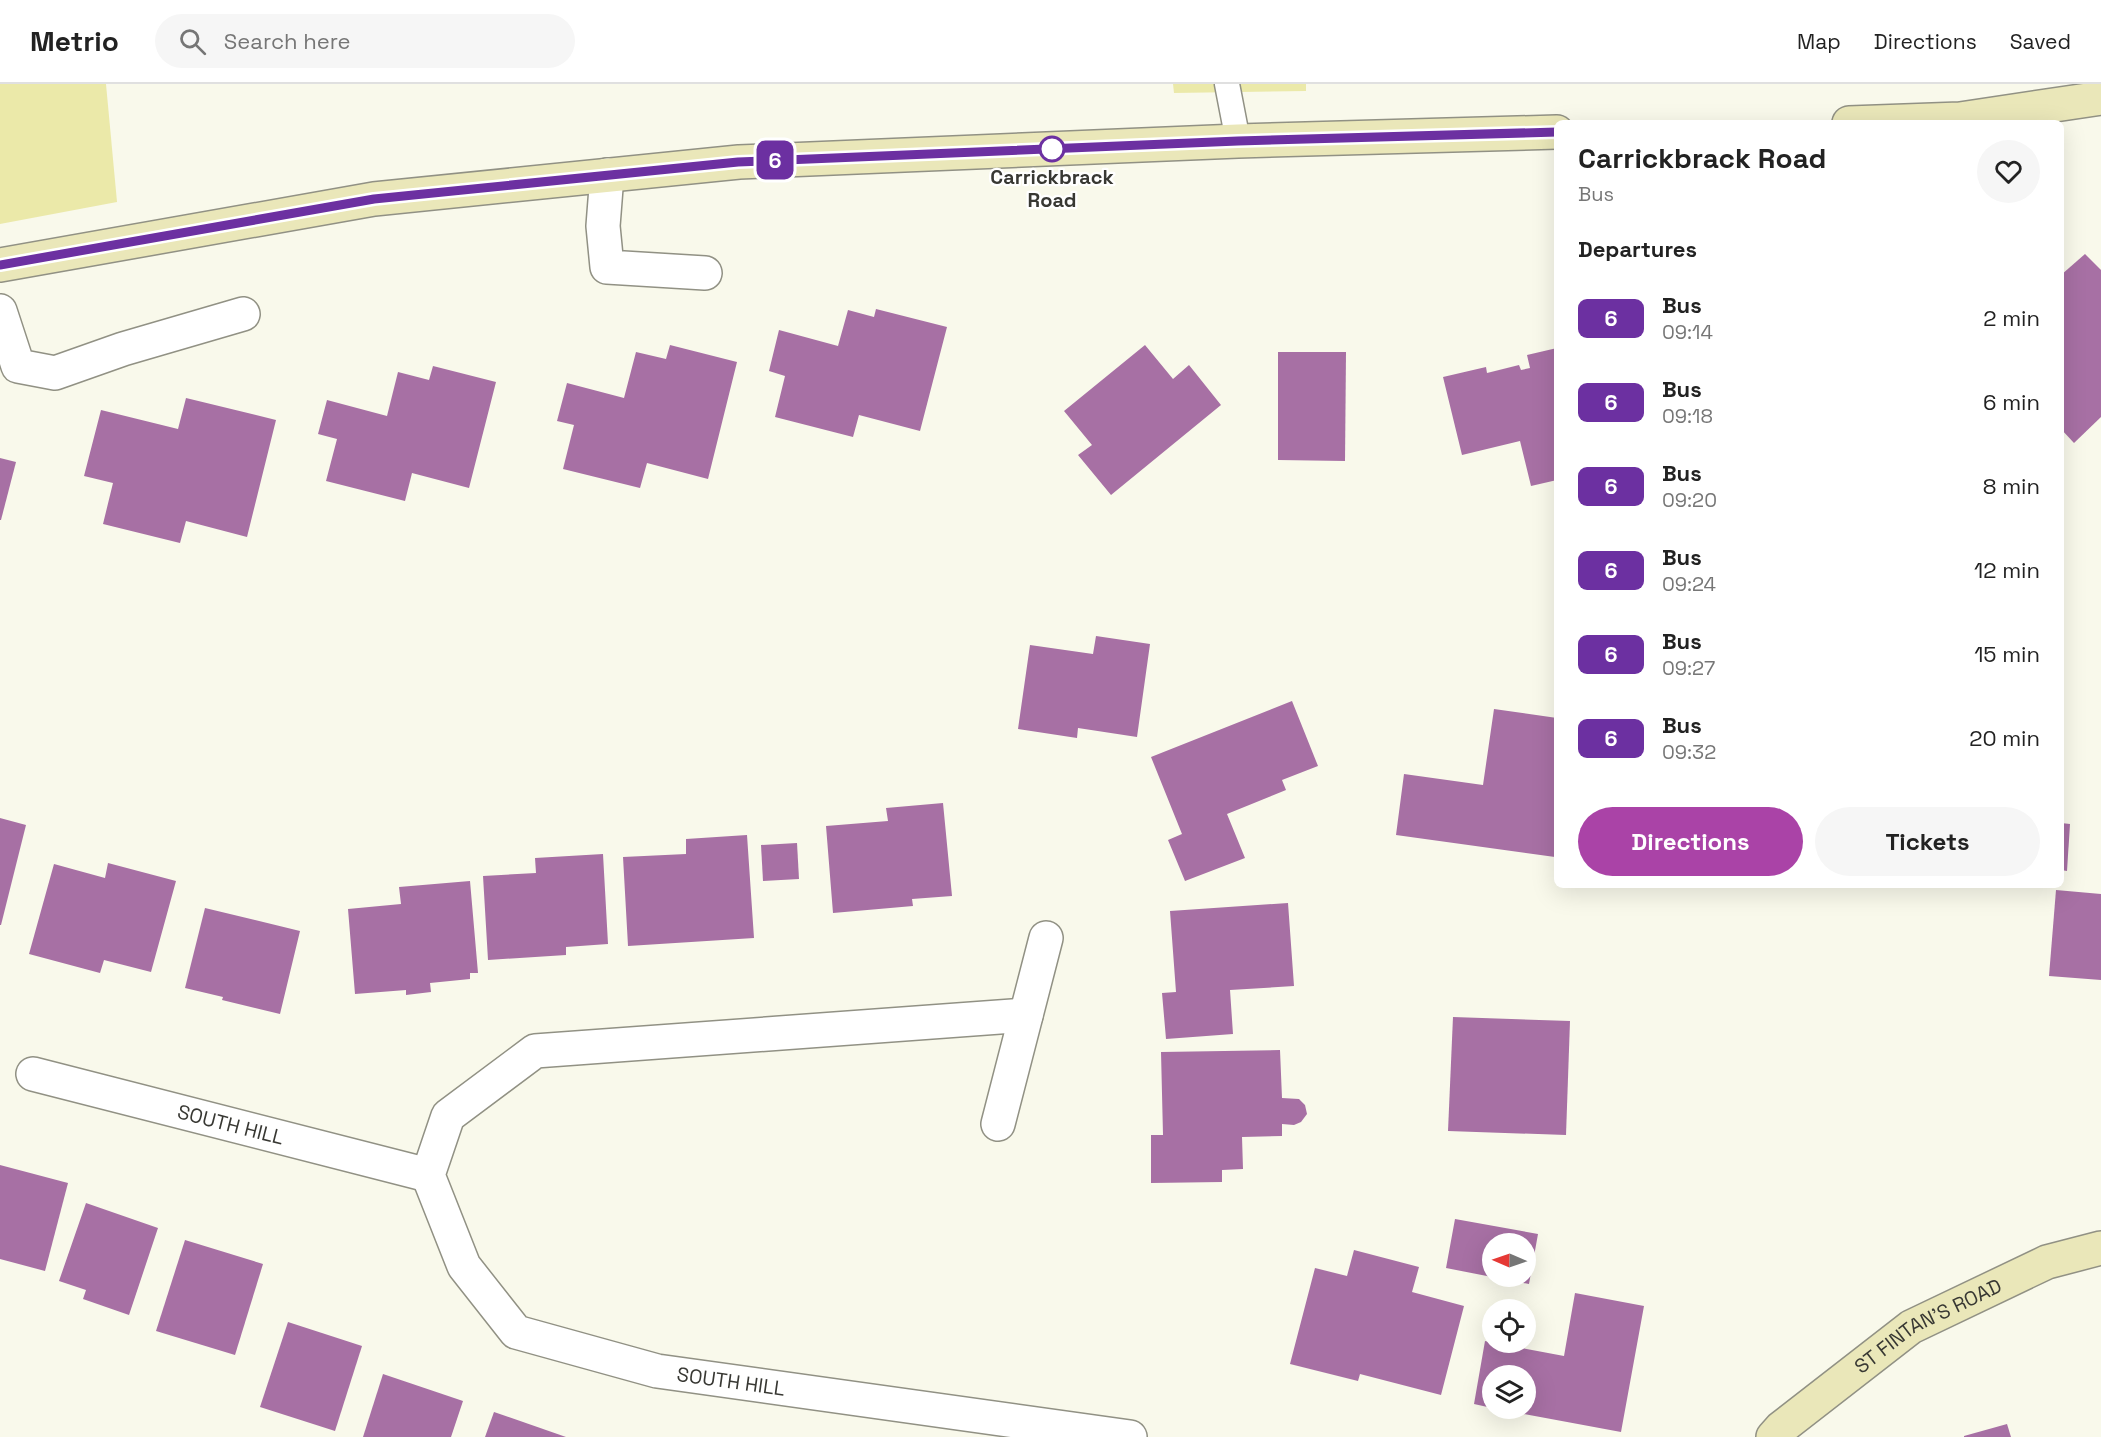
<!DOCTYPE html>
<html lang="en">
<head>
<meta charset="utf-8">
<style>
  :root { --surface:#fff; --page:#f6f6f6; --text:#222; --muted:#767676; --line:#e0e0e0; --accent:#aa43a7 }
  body { margin:0; font-family:"Space Grotesk",sans-serif; background:var(--page); color:var(--text); height:100vh; display:flex; flex-direction:column; font-size:22px; white-space:nowrap }
  * { box-sizing:border-box; margin:0 }
  p { font-size:20px; color:var(--muted) }
  .icon { flex:none; width:33px; height:33px; fill:none; stroke:currentColor; stroke-width:2; stroke-linecap:round; stroke-linejoin:round }
  .map { position:relative; flex:1; overflow:hidden }
  .details { position:absolute; left:1554px; top:36px; width:510px; height:768px; display:flex; flex-direction:column; background:var(--surface); border-radius:9px; box-shadow:0 6px 24px #0002 }
  .details>* { flex:none }
  .badge { padding:0 12px; border-radius:9px; font-size:21px; line-height:39px }
  .needle { width:39px; rotate:272deg }
  .tools { position:absolute; left:1482px; top:1149px; display:grid; gap:12px }
  .tools a { display:grid; place-items:center; width:54px; height:54px; border-radius:50%; background:var(--surface); box-shadow:0 6px 24px #0002; font-size:30px }
  .map>.badge { position:absolute; translate:-50% -50%; box-shadow:0 0 0 3px #fff }
  h2 { padding:0 24px; font-size:22px; line-height:54px }
  .round { display:grid; place-items:center; flex:none; width:63px; height:63px; border-radius:32px; background:var(--page) }
  .overview { display:flex; align-items:center; justify-content:space-between; height:102px; padding:0 24px }
  h1 { font-size:28px; font-weight:700; line-height:45px }
  .button { display:flex; gap:12px; margin-top:auto; padding:12px 24px }
  .button a { flex:1; height:69px; border-radius:36px; background:var(--accent); color:#fff; font-size:24px; font-weight:700; line-height:69px; text-align:center }
  .button a+a { background:var(--page); color:var(--text) }
  ul { padding:0; list-style:none }
  li { display:flex; align-items:center; gap:18px; height:84px; padding:0 24px }
  li div { flex:1 }
  li b { display:block; font-size:22px }
  li em { font-style:normal }
  li .badge { min-width:66px; font-weight:700; text-align:center }
  header { display:flex; align-items:center; gap:36px; box-sizing:border-box; height:84px; padding:0 30px; background:var(--surface); border-bottom:2px solid var(--line) }
  header strong { font-size:28px }
  nav { display:flex; gap:33px; margin-inline-start:auto; font-size:21px }
  .search { width:420px; height:54px; background:var(--page); display:flex; align-items:center; gap:15px; box-sizing:border-box; padding:0 21px; border-radius:33px; color:var(--muted); font-size:22px }
  .map>svg:first-child { display:block }
</style>
</head>
<body>
<header>
<strong>Metrio</strong>
<div class="search"><svg class="icon" aria-label="search" viewBox="0 0 24 24"><circle cx="10" cy="10" r="6"/><path d="M15 15l6 6"/></svg>Search here</div>
<nav><a>Map</a><a>Directions</a><a>Saved</a></nav>
</header>
<div class="map">
<svg width="2101" height="1353" viewBox="0 0 2101 1353">
  <rect width="100%" height="100%" fill="#f9f9eb"/>
  <!-- green -->
  <g fill="#ebe9a9">
    <polygon points="0,0 106,0 117,118 0,140"/>
    <polygon points="1173,0 1306,0 1306,7 1174,9"/>
  </g>
  <!-- building -->
  <g fill="#a770a4">
    <polygon points="2085,170 2101,186 2101,333 2074,359 2061,345 2061,191"/>
    <polygon points="876,225 947,243 920,347 859,331 853,353 775,333 785,292 769,287 779,246 838,262 848,226 874,233"/>
    <polygon points="670,261 737,278 708,395 647,379 640,404 563,385 574,341 557,337 567,299 624,314 636,268 666,275"/>
    <polygon points="1145,261 1173,295 1189,281 1221,321 1111,411 1078,371 1092,361 1064,327"/>
    <polygon points="1557,264 1557,396 1531,402 1520,357 1462,371 1443,293 1486,283 1487,289 1519,281 1521,286 1530,284 1527,271"/>
    <polygon points="1278,268 1346,268 1345,377 1278,376"/>
    <polygon points="433,282 496,298 469,404 412,389 405,417 326,397 337,355 318,350 327,316 387,332 398,288 429,296"/>
    <polygon points="186,314 276,336 247,453 186,437 180,459 103,440 113,399 84,392 101,326 178,345"/>
    <polygon points="0,374 16,378 1,436 0,436"/>
    <polygon points="1096,552 1150,560 1137,653 1078,644 1077,654 1018,645 1030,561 1093,570"/>
    <polygon points="1292,617 1318,682 1282,696 1286,706 1227,730 1245,774 1185,797 1168,756 1182,750 1151,673"/>
    <polygon points="1494,625 1557,634 1557,758 1555,773 1396,751 1404,690 1483,701"/>
    <polygon points="943,719 952,812 912,815 913,822 833,829 826,742 888,737 886,724"/>
    <polygon points="0,734 26,741 1,841 0,841"/>
    <polygon points="2061,739 2070,740 2067,787 2061,786"/>
    <polygon points="747,751 754,854 628,862 623,773 686,770 686,755"/>
    <polygon points="797,759 799,795 763,797 761,761"/>
    <polygon points="603,770 608,860 566,863 566,871 488,876 483,792 536,789 535,774"/>
    <polygon points="108,779 176,797 151,888 104,876 100,889 29,870 54,780 105,794"/>
    <polygon points="470,797 478,889 470,889 470,895 430,899 431,908 406,911 406,906 355,910 348,825 401,820 399,803"/>
    <polygon points="2056,806 2101,810 2101,896 2049,892"/>
    <polygon points="1288,819 1294,902 1230,906 1233,950 1166,955 1162,909 1176,908 1170,827"/>
    <polygon points="205,824 300,847 280,930 222,916 223,913 185,904"/>
    <polygon points="1453,933 1570,937 1566,1051 1448,1047"/>
    <polygon points="1280,966 1282,1014 1299,1015 1305,1021 1307,1030 1301,1038 1294,1041 1282,1040 1282,1052 1242,1053 1243,1085 1222,1086 1222,1098 1151,1099 1151,1051 1163,1051 1161,968"/>
    <polygon points="0,1081 68,1099 45,1187 0,1175"/>
    <polygon points="86,1119 158,1144 129,1231 83,1215 86,1206 59,1197"/>
    <polygon points="1455,1135 1538,1150 1529,1200 1497,1194 1526,1192 1526,1160 1492,1160 1492,1193 1446,1184"/>
    <polygon points="185,1156 263,1180 235,1271 156,1247"/>
    <polygon points="1354,1166 1419,1183 1412,1208 1464,1222 1441,1311 1360,1290 1358,1297 1290,1280 1315,1184 1347,1192"/>
    <polygon points="1575,1209 1644,1222 1621,1348 1502,1326 1526,1324 1526,1292 1492,1292 1492,1324 1474,1320 1485,1257 1564,1272"/>
    <polygon points="288,1238 362,1262 335,1347 260,1323"/>
    <polygon points="383,1290 463,1317 451,1353 363,1353"/>
    <polygon points="494,1328 566,1353 485,1353"/>
    <polygon points="2007,1340 2011,1353 1964,1353 1964,1352"/>
  </g>
  <g fill="none" stroke-linecap="round" stroke-linejoin="round">
    <!-- lane casing -->
    <g stroke="#919184" stroke-width="27">
      <polyline id="lane" points="1227,0 1238,57"/>
    </g>
    <!-- street casing -->
    <g stroke="#919184" stroke-width="36">
      <g id="street">
        <polyline points="607,91 603,142 607,183 705,189"/>
        <polyline points="0,227 18,282 55,289 123,265 243,230"/>
        <path id="s1" d="M1026 931 535 967 448 1032 428 1091 464 1182 516 1248 657 1287 1130 1353"/>
        <path id="s2" d="M33 990 428 1091"/>
        <polyline points="998,1040 1046,854"/>
      </g>
    </g>
    <!-- secondary casing -->
    <g stroke="#919184" stroke-width="36">
      <g id="secondary">
        <polyline points="1849,39 1960,35 2101,14"/>
        <polyline points="0,181 374,115 739,78 1238,57 1557,48"/>
        <path id="s3" d="M1773 1353 1781 1344 1911 1243 2047 1178 2101 1164"/>
      </g>
    </g>
    <!-- lane -->
    <use href="#lane" stroke="#fff" stroke-width="24"/>
    <!-- street -->
    <use href="#street" stroke="#fff" stroke-width="33"/>
    <!-- secondary -->
    <use href="#secondary" stroke="#eae7b9" stroke-width="33"/>
  </g>
  <g fill="none" stroke-linecap="round" stroke-linejoin="round">
    <!-- line casing -->
    <g stroke="#fff" stroke-width="14">
      <polyline id="line" points="0,181 374,115 738,78 1238,57 1557,48"/>
    </g>
    <!-- line -->
    <use href="#line" stroke="#6c30a1" stroke-width="9"/>
  </g>
  <!-- markers -->
  <circle fill="#fff" stroke="#6c30a1" stroke-width="3" cx="1052" cy="65" r="12"/>
  <g text-anchor="middle" dominant-baseline="central" stroke-width="4.5" stroke-linejoin="round" paint-order="stroke">
    <!-- stop labels -->
    <g font-size="20" font-weight="bold" fill="#383833" stroke="#fff">
      <text x="1052" y="93">Carrickbrack<tspan x="1052" dy="23">Road</tspan></text>
    </g>
    <!-- street labels -->
    <g font-size="20" fill="#383833" stroke="#fff">
      <text stroke="none"><textPath href="#s2" startOffset="204">SOUTH HILL</textPath></text>
      <text stroke="none"><textPath href="#s3" startOffset="192">ST FINTAN'S ROAD</textPath></text>
      <text stroke="none"><textPath href="#s1" startOffset="1066">SOUTH HILL</textPath></text>
    </g>
  </g>
</svg>
<div class="tools">
<a><svg class="needle" viewBox="-14 -14 28 28"><path d="M0-13l5 13h-10z" fill="#e53935"/><path d="M0 13l5-13h-10z" fill="#767676"/></svg></a>
<a><svg class="icon" aria-label="locate" viewBox="0 0 24 24"><circle cx="12" cy="12" r="6"/><path d="M12 2v4M12 18v4M2 12h4M18 12h4"/></svg></a>
<a><svg class="icon" aria-label="layers" viewBox="0 0 24 24"><path d="M12 4l9 5-9 5-9-5zM3 14l9 5 9-5"/></svg></a>
</div>
<b class="badge" style="left:775px;top:76px;background:#6c30a1;color:#fff">6</b>
<section class="details">
<div class="overview"><div><h1>Carrickbrack Road</h1><p>Bus</p></div><a class="round"><svg class="icon" aria-label="heart" viewBox="0 0 24 24"><path d="M12 20l-8-8c-3-5 5-10 8-4 3-6 11-1 8 4z"/></svg></a></div>
<h2>Departures</h2>
<ul>
<li><span class="badge" style="background:#6c30a1;color:#fff">6</span><div><b>Bus</b><p>09:14</p></div><em>2 min</em></li>
<li><span class="badge" style="background:#6c30a1;color:#fff">6</span><div><b>Bus</b><p>09:18</p></div><em>6 min</em></li>
<li><span class="badge" style="background:#6c30a1;color:#fff">6</span><div><b>Bus</b><p>09:20</p></div><em>8 min</em></li>
<li><span class="badge" style="background:#6c30a1;color:#fff">6</span><div><b>Bus</b><p>09:24</p></div><em>12 min</em></li>
<li><span class="badge" style="background:#6c30a1;color:#fff">6</span><div><b>Bus</b><p>09:27</p></div><em>15 min</em></li>
<li><span class="badge" style="background:#6c30a1;color:#fff">6</span><div><b>Bus</b><p>09:32</p></div><em>20 min</em></li>
</ul>
<div class="button"><a>Directions</a><a>Tickets</a></div>
</section>
</div>
</body>
</html>
